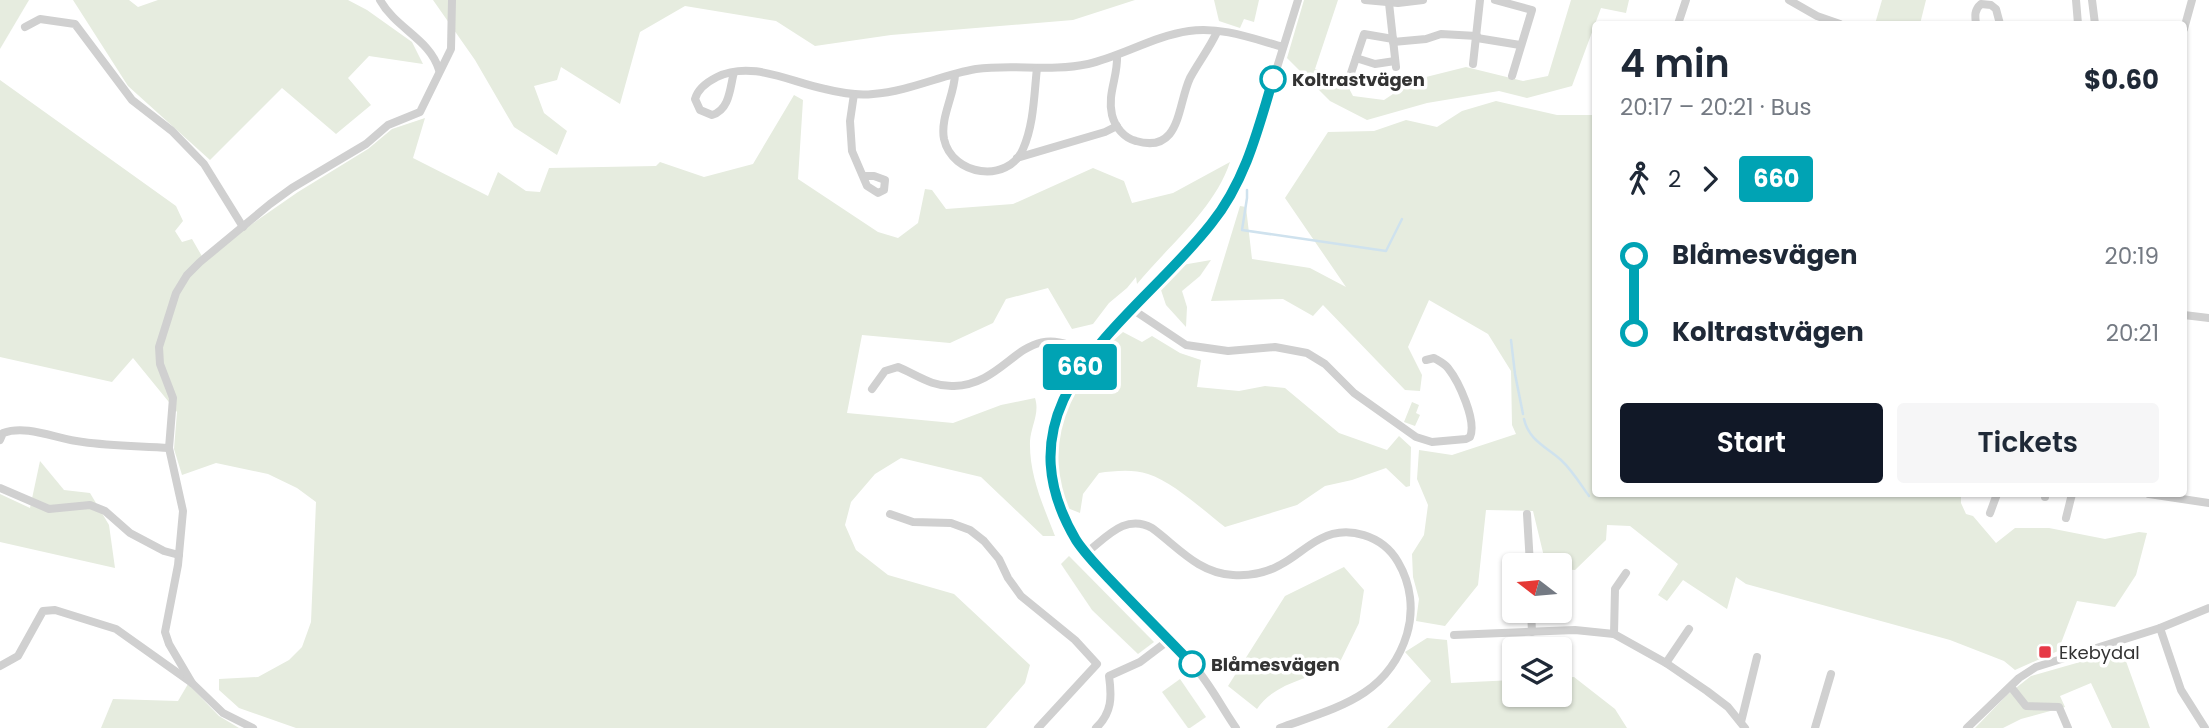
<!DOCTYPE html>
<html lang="en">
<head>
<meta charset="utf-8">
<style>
  :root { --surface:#fff; --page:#f6f6f7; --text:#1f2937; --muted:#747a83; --accent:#111827 }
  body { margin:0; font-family:Poppins,sans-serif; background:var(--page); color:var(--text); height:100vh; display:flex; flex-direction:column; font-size:26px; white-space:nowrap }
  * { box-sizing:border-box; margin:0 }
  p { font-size:23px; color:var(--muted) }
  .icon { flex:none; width:38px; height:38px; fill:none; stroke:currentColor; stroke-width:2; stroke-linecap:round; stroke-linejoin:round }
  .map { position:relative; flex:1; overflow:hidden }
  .panel { position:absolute; left:1592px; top:21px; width:595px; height:476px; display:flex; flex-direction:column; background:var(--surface); border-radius:7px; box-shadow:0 2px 5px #0004 }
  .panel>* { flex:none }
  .badge { padding:0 14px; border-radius:5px; font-size:24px; line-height:46px }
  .needle { width:46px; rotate:286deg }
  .controls { position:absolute; left:1502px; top:553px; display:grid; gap:14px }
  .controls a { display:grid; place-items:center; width:70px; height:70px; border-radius:7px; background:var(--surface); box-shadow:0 2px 5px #0004; font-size:35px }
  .map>.badge { position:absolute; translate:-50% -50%; box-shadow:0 0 0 4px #fff }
  .legs { display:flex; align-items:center; gap:10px; height:77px; padding:0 28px; font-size:23px }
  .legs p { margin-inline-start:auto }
  .head { display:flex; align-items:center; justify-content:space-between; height:119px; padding:0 28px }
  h1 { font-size:38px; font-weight:600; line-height:52px }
  .button { display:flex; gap:14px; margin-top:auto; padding:14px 28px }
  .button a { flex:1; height:80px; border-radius:7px; background:var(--accent); color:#fff; font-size:28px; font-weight:600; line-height:80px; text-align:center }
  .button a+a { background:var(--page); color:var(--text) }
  ul { padding:0 28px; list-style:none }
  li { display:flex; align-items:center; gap:24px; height:77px; font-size:26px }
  li i { display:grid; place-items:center; width:10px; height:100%; margin:0 9px; background:currentColor }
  li i::after { content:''; width:18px; height:18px; margin:-9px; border:5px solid; border-radius:50%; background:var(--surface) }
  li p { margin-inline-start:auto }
  li:first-child i { background:linear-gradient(#0000 50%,currentColor 0) }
  li:last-child i { background:linear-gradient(currentColor 50%,#0000 0) }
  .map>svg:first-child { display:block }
</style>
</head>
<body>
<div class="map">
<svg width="2209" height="728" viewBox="0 0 2209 728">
  <rect width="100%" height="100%" fill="#fff"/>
  <!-- green -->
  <g fill="#e6ecdf">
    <polygon points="0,0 29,0 0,49"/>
    <polygon points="73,0 129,0 138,7 158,0 348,0 367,10 412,42 423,64 369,56 348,78 371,105 336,134 282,88 210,160 128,86"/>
    <polygon points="433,0 1135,0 1073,20 891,35 815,46 776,21 685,6 640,32 620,104 561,67 557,80 534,86 544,113 567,131 557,155 514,127 475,60"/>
    <polygon points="1214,0 1259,0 1254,22 1244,19 1240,28 1219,21"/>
    <polygon points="1304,0 1338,0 1315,69 1344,79 1353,96 1384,100 1414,80 1466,67 1523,81 1548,76 1571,0 1629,0 1626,13 1601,8 1572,86 1527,98 1499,91 1427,103 1367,120 1330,101 1287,58"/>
    <polygon points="1882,0 1926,0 1920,24 1875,24"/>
    <path d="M0 80 176 206 183 221 175 231 182 242 192 239 203 258 298 192 368 149 392 129 425 118 413 158 488 196 498 172 526 191 540 192 549 168 656 166 660 162 704 177 753 164 794 95 803 100 798 179 878 232 898 238 918 223 925 189 932 190 946 209 1013 204 1093 168 1124 181 1132 203 1173 193 1230 162C1214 210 1169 245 1137 284L1136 277 1127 288 1109 303 1093 324 1072 329 1048 288 1006 299 993 323 950 343 862 335 847 413 953 423 1001 405 1035 398C1040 413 1031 426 1030 441 1029 475 1043 505 1055 536H1043L981 477 901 458 875 474 851 502 845 525 856 550 888 575 954 594 1030 665 1025 683 986 728H296L239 708 219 690V679L258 677 289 660 302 647 311 622 316 502 297 488 268 474 216 463 182 475 174 449 177 412 133 358 112 382 0 357Z"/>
    <polygon points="1496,101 1557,115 1596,115 1596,494 1961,494 1961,503 1966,514 1973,516 1996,543 2015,528 2049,528 2105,539 2139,532 2147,533 2136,575 2115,607 2077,601 2058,651 2015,670 2004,661 1950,640 1746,584 1736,577 1727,609 1683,580 1667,601 1658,595 1678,564 1630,526 1607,525 1606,540 1575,570 1559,569 1559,565 1546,565 1533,511 1486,510 1478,585 1445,626 1416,621 1419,599 1413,577 1412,554 1424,535 1428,505 1417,479 1419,450 1452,455 1516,434 1512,425 1511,371 1488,334 1429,300 1408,347 1422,375 1420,391 1405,390 1323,305 1313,316 1283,299 1211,301 1240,206 1246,207 1252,259 1310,268 1346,287 1285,198 1328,132 1374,131 1406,120 1437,127 1462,111"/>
    <polygon points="1211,260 1200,276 1182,291 1187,307 1186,327 1166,305 1160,287 1182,265"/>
    <path d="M1123 332 1142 342 1152 336 1180 353 1201 360 1197 387 1239 391 1265 386 1285 388 1339 433 1387 450 1399 436 1411 447 1410 486 1406 487 1386 468 1352 480 1325 486 1297 505 1225 527C1203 510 1173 482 1148 474 1133 469 1114 471 1099 473L1083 494 1080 513 1065 507C1063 494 1057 478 1057 464 1058 409 1081 367 1123 332Z"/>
    <polygon points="1412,402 1419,405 1416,413 1420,415 1415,426 1404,422"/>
    <polygon points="40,461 64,490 90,493 109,525 115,568 0,542 0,494 30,508"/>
    <polygon points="1069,556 1154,642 1138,654 1092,610 1061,564"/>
    <path d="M1344 567 1364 590 1359 623 1337 668C1310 677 1273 684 1257 709L1228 686 1285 596Z"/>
    <polygon points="1427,638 1447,640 1451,683 1514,680 1514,695 1559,695 1559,678 1574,677 1615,709 1627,728 1387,728 1431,681 1405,652"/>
    <polygon points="2122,650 2150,728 2112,728 2091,683 2060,696 2065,707 2021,719 2003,728 1975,728 2007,695 2031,676"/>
    <polygon points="1180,679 1206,717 1190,728 1188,728 1162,692"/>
    <polygon points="188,684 219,716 239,728 101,728 113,699 178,701"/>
  </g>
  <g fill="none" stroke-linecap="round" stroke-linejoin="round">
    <!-- stream -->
    <g stroke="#cfe2ee" stroke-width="2.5">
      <polyline points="1247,190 1247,198 1242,230 1386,251 1402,219"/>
      <polyline points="1511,340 1515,374 1523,414"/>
      <path d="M1524 419C1529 441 1547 447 1561 460 1572 470 1581 485 1589 496"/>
    </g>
    <!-- street -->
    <g stroke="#d0d0d0" stroke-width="8">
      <path d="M380 0C396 29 430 39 439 70"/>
      <polyline points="1365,0 1398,3 1423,0"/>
      <polyline points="1495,0 1532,10 1512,76"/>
      <polyline points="1789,0 1817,16 1840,24"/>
      <polyline points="2076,0 2078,24"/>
      <polyline points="2092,0 2095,24"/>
      <polyline points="1389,3 1396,67"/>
      <polyline points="1678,24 1686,0"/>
      <path d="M1976 24C1975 16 1974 10 1981 4L1991 5 1996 9 2000 24"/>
      <polyline points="25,27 40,19 75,24 132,100 172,131 204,164 243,227"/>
      <polyline points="2184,29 2192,0"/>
      <polyline points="1477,38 1520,45"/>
      <polyline points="1393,42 1426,39 1441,34 1477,36"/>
      <path d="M1117 56C1118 77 1107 94 1112 115 1115 127 1124 138 1136 141 1181 154 1177 106 1190 78 1198 63 1209 49 1217 32"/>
      <polyline points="1356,58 1375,64 1395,61"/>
      <polyline points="1473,64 1480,0"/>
      <path d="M734 72C730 87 730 110 712 115L700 110 695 99C698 88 707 82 717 77 752 60 790 82 825 89 841 93 857 96 873 94 910 91 941 75 976 69 1013 64 1051 72 1088 64 1122 56 1154 36 1189 31 1220 26 1254 39 1283 47"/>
      <path d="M955 75C954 96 940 118 944 139 952 176 1008 184 1023 149 1034 124 1034 95 1037 68"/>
      <polyline points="1350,76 1364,34 1393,39"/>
      <polyline points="854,94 850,121 852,151 867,186 878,193 884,190 885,180 874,176 864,176"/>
      <polyline points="1017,158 1105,132 1117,126"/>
      <path d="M1132 309 1186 345 1228 351 1275 347 1307 353 1325 364 1354 393 1416 437 1432 442 1466 439 1470 437C1477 421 1459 382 1448 368 1445 364 1439 361 1434 358L1426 360"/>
      <polyline points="2184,315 2209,318"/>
      <path d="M872 389 885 371 898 367C917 375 932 387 954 386 1013 384 1022 312 1089 355"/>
      <path d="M0 440 3 433C28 424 58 440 83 442 111 446 141 446 169 448"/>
      <polyline points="0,488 49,509 90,505 105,511 130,533 164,551 179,555"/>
      <polyline points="2149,494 2209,503"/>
      <polyline points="2045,497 2045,494"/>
      <polyline points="1990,513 1997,494"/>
      <polyline points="890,514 913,522 951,523 970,530 984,541 999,559 1008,578 1021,596 1075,640 1097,664 1038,728"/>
      <polyline points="1527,514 1530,565"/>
      <polyline points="2066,518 2072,494"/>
      <path d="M1086 553C1106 538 1125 513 1152 528 1178 547 1198 573 1233 575 1249 576 1266 573 1280 565 1294 558 1306 546 1320 539 1348 524 1383 536 1398 562 1411 584 1414 610 1407 634 1388 697 1335 708 1280 728"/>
      <polyline points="1531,611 1532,632"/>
      <polyline points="2160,628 2181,690 2205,728"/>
      <polyline points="1614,634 1615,589 1626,573"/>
      <polyline points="1454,635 1575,630 1614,634 1666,663 1707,691 1728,707 1745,728"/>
      <polyline points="1666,663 1689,629"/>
      <polyline points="0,666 18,656 43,611 55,610 116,629 192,683 223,713 253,728"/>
      <polyline points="192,683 169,644 165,632 178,565 183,511 169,448 173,398 160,364 159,347 176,293 187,275 200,262 270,204 292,188 366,144 388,125 420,112 451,49 452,0"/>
      <polyline points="2011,687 2026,706 2059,707 2068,728"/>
      <polyline points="1741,722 1757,657"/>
      <path d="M1096 728C1112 713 1112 697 1109 676L1140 662 1169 640"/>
      <path d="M1236 728C1222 708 1210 684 1194 666 1157 625 1112 590 1080 545 1035 482 1047 415 1089 355L1205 232 1228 199 1251 151 1298 0"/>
      <polyline points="1815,728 1831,674"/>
      <polyline points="1967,728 2019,678 2036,667 2160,628 2209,608"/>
    </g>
  </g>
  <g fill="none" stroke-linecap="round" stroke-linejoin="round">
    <!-- line-1 casing -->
    <g stroke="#fff" stroke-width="16">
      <path id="line-1" d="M1192 664C1167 638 1142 613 1118 588 1104 573 1087 557 1076 540 992 398 1136 320 1211 224 1245 182 1258 130 1273 79"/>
    </g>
    <!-- line-1 -->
    <use href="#line-1" stroke="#00a3b4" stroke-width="10"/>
  </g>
  <!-- markers -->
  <g fill="#fff" stroke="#00a3b4" stroke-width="3.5">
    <circle cx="1273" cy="79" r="12"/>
    <circle cx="1192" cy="664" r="12"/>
  </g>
  <rect fill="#e63946" stroke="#fff" stroke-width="2.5" x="2038" y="645" width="14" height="14" rx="3.5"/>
  <g text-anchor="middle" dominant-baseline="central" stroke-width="7" stroke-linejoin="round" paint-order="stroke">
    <!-- stop labels -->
    <g font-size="18" font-weight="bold" fill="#333" stroke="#fff" text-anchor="start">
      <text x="1292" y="79">Koltrastvägen</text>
      <text x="1211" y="664">Blåmesvägen</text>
    </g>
    <!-- poi labels -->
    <g font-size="18" fill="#333" stroke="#fff" text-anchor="start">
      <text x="2059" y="652">Ekebydal</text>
    </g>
  </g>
</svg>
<div class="controls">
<a><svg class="needle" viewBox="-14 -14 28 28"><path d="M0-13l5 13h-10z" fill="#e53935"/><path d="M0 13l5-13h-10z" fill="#747a83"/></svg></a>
<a><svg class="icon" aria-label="layers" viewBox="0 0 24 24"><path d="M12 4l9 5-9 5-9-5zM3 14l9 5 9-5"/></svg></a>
</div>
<b class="badge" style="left:1080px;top:367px;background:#00a3b4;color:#fff">660</b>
<section class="panel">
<div class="head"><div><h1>4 min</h1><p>20:17 – 20:21 · Bus</p></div><b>$0.60</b></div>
<div class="legs"><svg class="icon" aria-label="walk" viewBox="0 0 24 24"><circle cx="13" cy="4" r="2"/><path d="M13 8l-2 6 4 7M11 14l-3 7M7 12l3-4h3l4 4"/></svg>2<svg class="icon" aria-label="forward" viewBox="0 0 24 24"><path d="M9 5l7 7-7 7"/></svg><b class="badge" style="background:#00a3b4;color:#fff">660</b></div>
<ul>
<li><i style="color:#00a3b4"></i><b>Blåmesvägen</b><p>20:19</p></li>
<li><i style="color:#00a3b4"></i><b>Koltrastvägen</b><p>20:21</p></li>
</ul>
<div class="button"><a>Start</a><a>Tickets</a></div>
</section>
</div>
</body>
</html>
